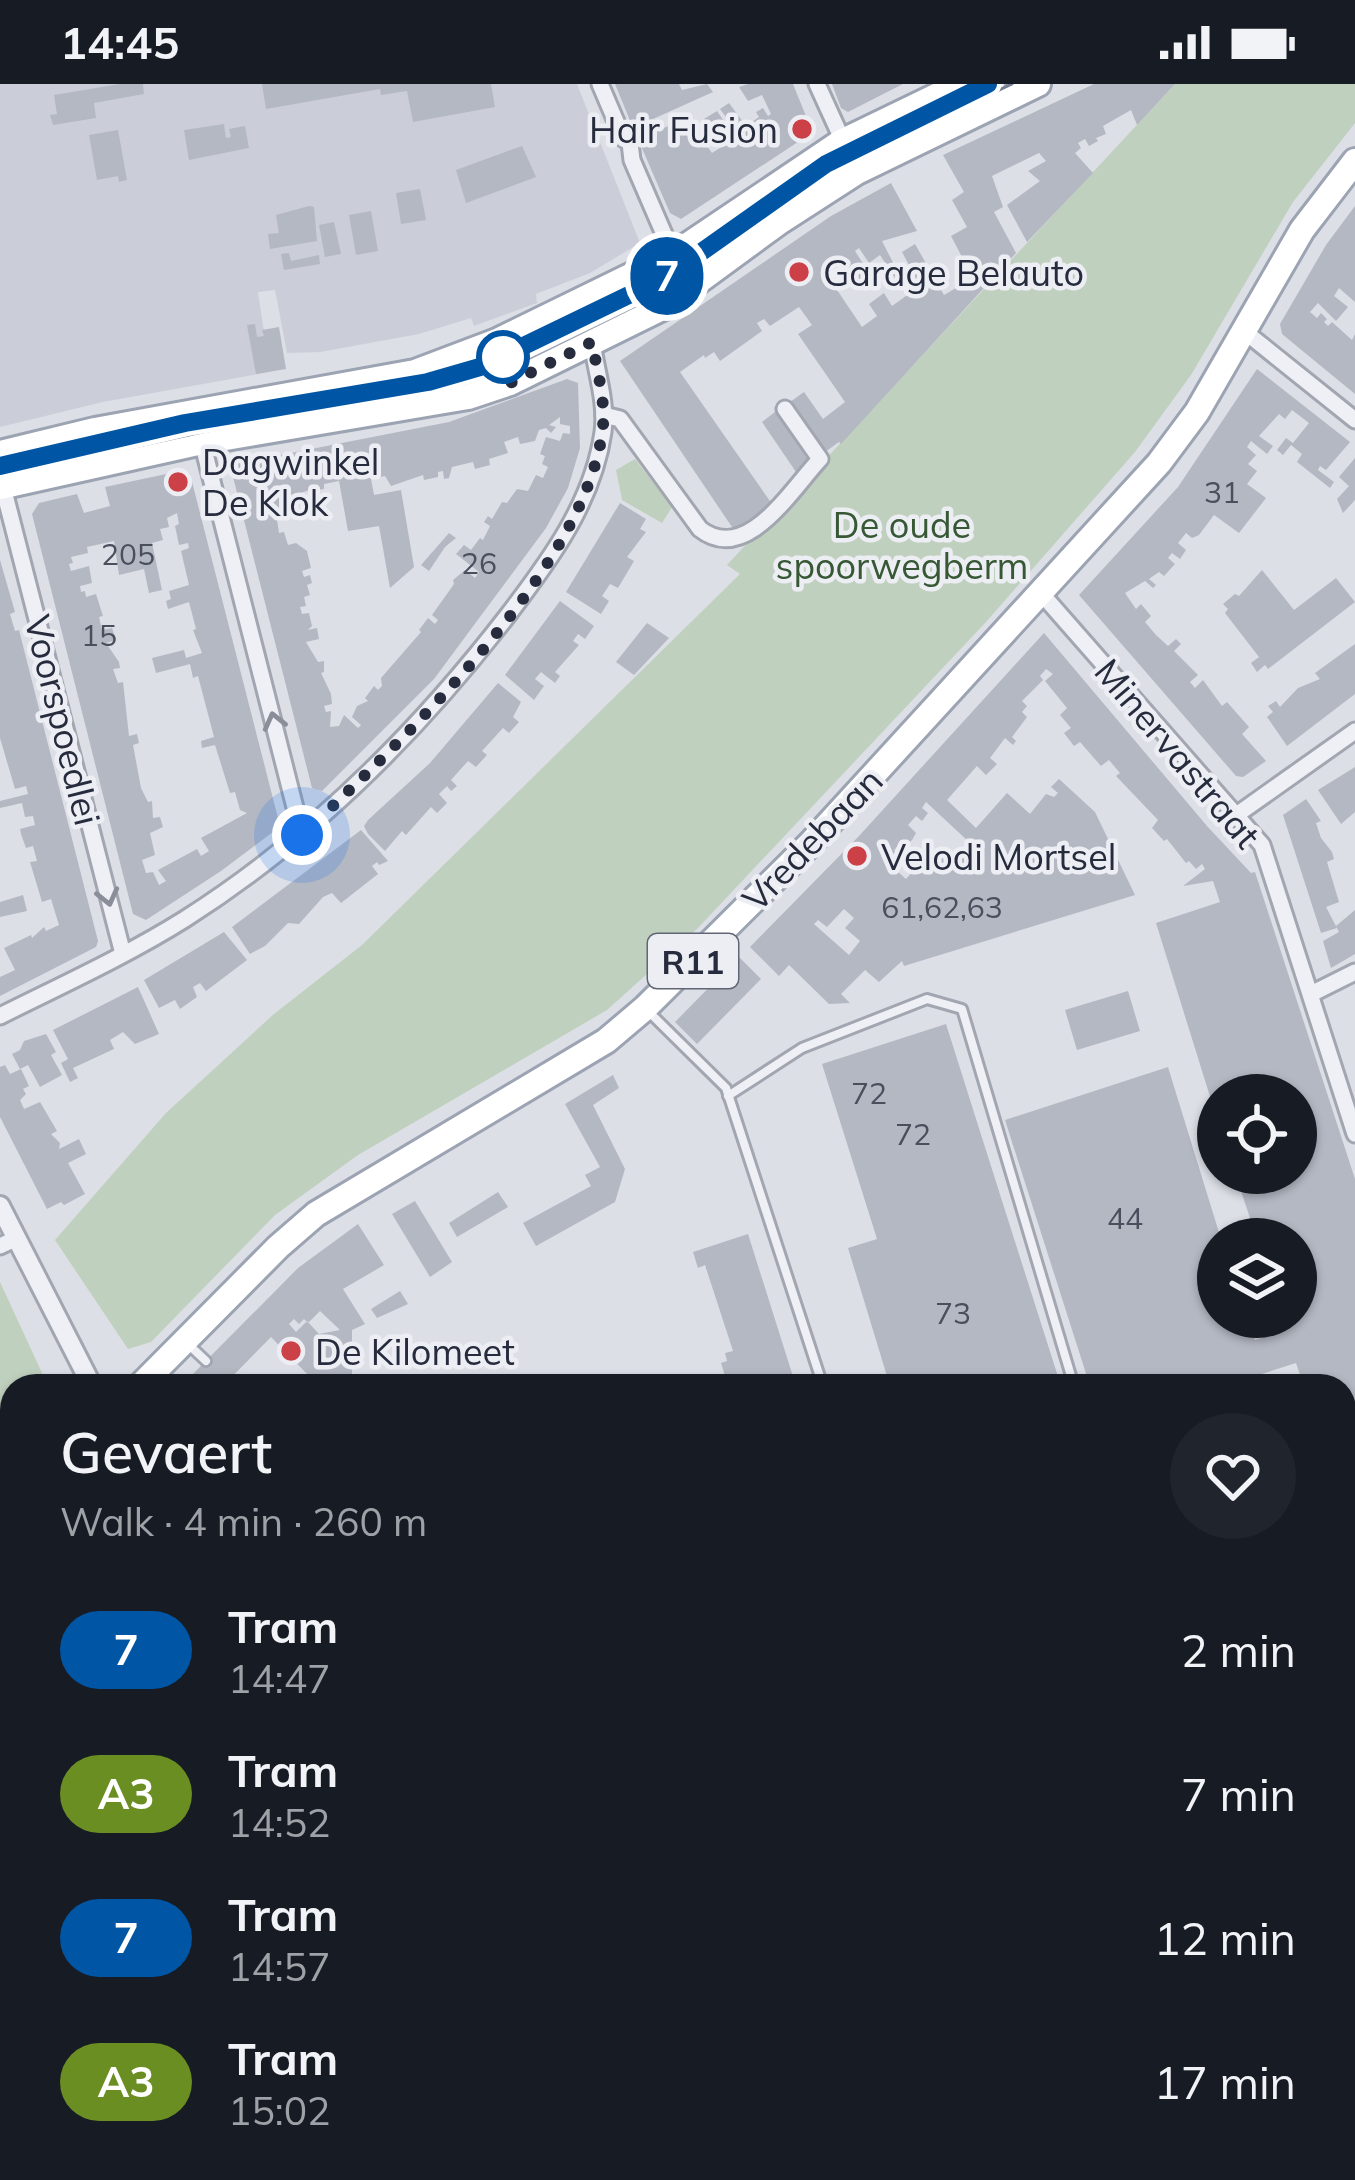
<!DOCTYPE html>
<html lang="en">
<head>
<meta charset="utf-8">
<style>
  :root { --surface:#171b24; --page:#20242c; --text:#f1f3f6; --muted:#9ea1a6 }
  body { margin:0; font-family:Mulish,sans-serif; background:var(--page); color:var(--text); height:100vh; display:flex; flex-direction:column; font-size:45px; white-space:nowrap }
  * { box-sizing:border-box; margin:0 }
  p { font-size:39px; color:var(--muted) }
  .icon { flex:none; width:66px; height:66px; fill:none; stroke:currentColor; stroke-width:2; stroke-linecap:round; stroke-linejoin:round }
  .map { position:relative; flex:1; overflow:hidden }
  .sheet { position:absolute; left:0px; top:1290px; width:1356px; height:807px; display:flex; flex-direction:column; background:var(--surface); border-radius:36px 36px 0 0; box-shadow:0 3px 9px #0004 }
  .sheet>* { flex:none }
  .badge { padding:0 24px; border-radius:39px; font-size:42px; line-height:78px }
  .controls { position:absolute; left:1197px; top:990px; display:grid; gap:24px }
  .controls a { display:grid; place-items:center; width:120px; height:120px; border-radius:50%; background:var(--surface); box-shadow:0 3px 9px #0004; font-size:60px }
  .you { position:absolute; width:60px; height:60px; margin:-30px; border:9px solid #fff; border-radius:50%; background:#1a73e8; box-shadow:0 0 0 18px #1a73e833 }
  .map>.badge { position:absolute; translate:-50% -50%; box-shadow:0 0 0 6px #fff }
  .round { display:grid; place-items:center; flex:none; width:126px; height:126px; border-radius:63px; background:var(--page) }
  .summary { display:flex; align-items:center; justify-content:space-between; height:204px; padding:0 60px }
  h1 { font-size:57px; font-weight:600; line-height:90px }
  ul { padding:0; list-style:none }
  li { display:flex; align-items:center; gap:36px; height:144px; padding:0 60px }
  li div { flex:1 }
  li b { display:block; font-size:45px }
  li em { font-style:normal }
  li .badge { min-width:132px; font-weight:700; text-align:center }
  .status { display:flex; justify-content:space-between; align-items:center; height:84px; padding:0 60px; background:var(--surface); direction:ltr }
  .status svg { height:33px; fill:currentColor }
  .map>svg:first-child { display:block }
</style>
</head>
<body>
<div class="status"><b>14:45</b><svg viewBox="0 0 49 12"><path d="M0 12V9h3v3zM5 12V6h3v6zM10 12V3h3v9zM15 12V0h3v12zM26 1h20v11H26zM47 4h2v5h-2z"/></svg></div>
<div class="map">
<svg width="1355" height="2096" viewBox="0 0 1355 2096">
  <rect width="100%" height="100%" fill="#dcdfe6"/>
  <!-- built -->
  <polygon fill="#cbced8" points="0,0 577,0 640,159 590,189 536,210 537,219 474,242 471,234 419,250 320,268 287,269 275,206 258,208 270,288 103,318 0,343"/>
  <!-- green -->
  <g fill="#c0d0be">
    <polygon points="1175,0 1355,0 1355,39 1293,118 1191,291 1135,368 986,538 697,845 607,926 358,1071 275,1131 151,1258 128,1265 55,1156 166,1029 274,930 362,861 740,490 727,481"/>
    <polygon points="635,375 672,423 662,439 622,416 616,386"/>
    <polygon points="0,1198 48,1302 12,1302 12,1410 0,1424"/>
    <polygon points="1355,1764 1355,2096 567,2096 581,2090 649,2085 1344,2085 1344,1776"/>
  </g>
  <!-- building -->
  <g fill="#b4b8c3" fill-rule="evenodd">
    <polygon points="120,0 143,0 144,10 94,19 96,34 53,41 50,31 57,30 54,11"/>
    <polygon points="262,0 491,0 495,23 413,38 407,7 381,11 380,5 266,25"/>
    <polygon points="615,0 679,0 682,6 707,0 713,8 633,44"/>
    <polygon points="748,0 793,0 810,42 807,52 681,135 670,129 638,55 687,34 712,69 723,62 704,35 717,27 730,46 734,44 720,25 729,19 746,42 759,33 756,28 763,24 768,32 771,30 762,11 748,17 739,3"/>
    <polygon points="832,0 903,0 848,28 841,24"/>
    <polygon points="1094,0 1175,0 1137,41 1131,26 1103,42 1106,50 1096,54 1098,57 1089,62 1085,55 1078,59 1081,64 1075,69 1093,89 1027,158 1007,121 1040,97 1028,87 1046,77 1039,69 992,92 1003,123 994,128 1016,169 841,360 839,358 825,368 790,318 804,308 823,335 845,318 798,250 812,241 799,223 770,242 764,235 757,239 762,247 720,277 714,268 705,274 704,271 680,288 772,420 734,446 620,277 831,132 891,99 917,147 882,157 906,204 903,206 880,171 869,179 859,164 855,167 869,189 859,196 851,183 833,200 862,243 877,232 869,220 884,209 892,222 920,202 902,168 915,160 944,211 973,194 951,152 967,143 952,116 964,108 943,71"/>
    <polygon points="224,40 226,54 231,53 229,45 245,42 249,64 189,76 184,46"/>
    <polygon points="118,46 127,96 119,98 118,92 97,96 89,51"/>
    <polygon points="522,62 536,93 466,119 456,86"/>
    <polygon points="420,105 426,136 401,140 396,109"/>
    <polygon points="309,122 314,123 317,157 270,165 268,150 279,149 276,131"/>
    <polygon points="1355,122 1355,218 1339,204 1334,212 1348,223 1336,237 1318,219 1310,228 1317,234 1321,229 1327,235 1324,238 1328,242 1332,238 1352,256 1355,250 1355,310 1282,250 1280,240 1326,161"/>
    <polygon points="371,127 378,167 356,171 349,131"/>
    <polygon points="334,138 341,170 325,173 319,141"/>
    <polygon points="289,169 291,177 319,171 320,180 284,186 281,170"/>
    <polygon points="255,240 257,253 264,252 262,246 279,243 286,285 256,290 247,241"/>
    <polygon points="1257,285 1350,358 1326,386 1320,382 1318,386 1334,398 1330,404 1297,378 1302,370 1291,361 1283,371 1277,366 1286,354 1293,359 1309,339 1292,326 1285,335 1279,330 1259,352 1273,362 1267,370 1251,357 1247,363 1256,371 1248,380 1257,387 1247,400 1266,414 1239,449 1214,431 1199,451 1192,454 1186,449 1178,459 1186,466 1180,475 1172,469 1168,474 1175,480 1164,492 1159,488 1149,495 1156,501 1153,504 1145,497 1125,509 1136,525 1141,520 1151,532 1145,538 1156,551 1168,562 1176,555 1181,560 1174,567 1198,591 1190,598 1195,604 1203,596 1222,622 1227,618 1249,643 1242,650 1266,677 1243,693 1236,692 1079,511 1178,403"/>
    <path d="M567 295 578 299 580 364 568 404 546 444 434 595 322 707 312 704 230 381 449 338ZM560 333V340L570 342V350L563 349 560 357 546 353 540 370 545 372 542 380 548 383 543 394 536 391 528 407 517 405 507 419 502 418 492 435 488 432 484 438 490 442 483 456 480 454 471 466 464 461 456 470 479 488 475 494 465 486 453 496 454 500 432 531 438 536 435 540 428 534 419 546 421 548 381 594 382 602 378 606 374 602 365 614 368 617 357 622 352 633 361 641 358 644 344 631 339 642 330 643 331 627 326 628 324 622 332 620 331 610 321 589 324 588V577L318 578 306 558 319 555 317 544 308 546 312 542 309 529 302 530 300 523 306 522 304 513 310 511 307 501 312 499 310 491 304 493 302 487 311 484 307 467 296 459 288 461 284 448 279 449 276 429 284 428 282 416 309 406 311 419 319 417 317 406 324 405V400L339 397 348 447 379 442 390 504 414 483 401 406 374 411 371 395 385 392 391 402 423 391 424 396 438 393V388L443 387 444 395 449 394 452 383 473 378 475 385 490 381 489 375 508 369 504 358 518 353 520 360 535 357 539 346 546 344 551 349 556 343 549 341Z"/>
    <polygon points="775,328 810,379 796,388 762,338"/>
    <polygon points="1355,374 1355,416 1343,429 1337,415 1349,402 1339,393"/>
    <path d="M185 386 190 390 279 738 277 745 221 787 146 836 133 830 32 430 39 419 77 410 84 429 110 422 105 403ZM177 429 179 440 175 442 179 461 188 459 189 464 181 467 189 501 169 507 171 515 166 517 168 525 189 518 196 545 193 546 202 569 186 574 184 566 152 574 156 589 190 580 193 594 198 592 214 653 201 657 202 664 215 661 230 709 235 708 240 726 247 729 201 754 209 767 201 772 197 765 158 786 166 797 159 801 153 788 146 789 142 776 155 771 150 749 163 743 160 733 153 734 152 717 148 718 141 704 133 661 139 659 137 650 129 652 123 598 118 599 113 585 120 584 119 578 106 559 116 556 112 544 102 546 99 533 103 532 96 510 86 513 85 507 81 508 80 502 92 499 89 482 71 487 69 480 73 479 71 473 88 469 87 463 114 457 119 491 144 485 149 509 162 506 152 459 163 456 160 445 169 443 167 434Z"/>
    <polygon points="620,419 646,435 640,445 646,448 627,473 634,477 618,504 610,500 602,512 609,517 601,530 566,508"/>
    <polygon points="449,449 456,454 445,463 429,487 421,481"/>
    <polygon points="0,476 15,528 10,530 15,547 19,546 98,857 96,863 0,912 0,893 15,886 4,864 31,851 32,854 44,843 46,847 59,841 51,815 42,818 30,778 37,777 33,762 26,764 21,750 20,745 35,741 33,732 25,733 22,719 0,724 0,717 28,710 26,702 15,705 0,654"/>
    <polygon points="1262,486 1294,526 1336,494 1355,518 1268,585 1265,581 1257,588 1251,579 1259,573 1225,529 1228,525 1223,520 1235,510 1239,512"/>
    <polygon points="560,517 594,542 585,555 578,550 573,557 579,561 555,588 560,592 555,599 541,588 535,595 544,602 534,616 505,591"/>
    <polygon points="647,539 669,554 634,591 616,578"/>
    <path d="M1044 549 1207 742 1251 789 1255 788 1355 1095V1430L1347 1433 1344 1425V1302H1304L1296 1279 1224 1302H1090L1005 1036 1168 983 1221 1155H1218V1233H1248L1255 1256 1285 1246 1281 1233H1296V1155H1257L1235 1089H1296V1011H1218L1217 1035 1156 839 1220 818 1213 797 1183 802 1205 785 1202 780 1196 785 1189 777 1186 779 1167 755 1164 757 1152 744 1158 736 1116 692 1120 689 1109 676 1101 682 1080 658 1074 662 1064 649 1071 644 1060 631 1067 624 1045 597 1053 590 1046 585 1040 592 1043 596 1022 617 1027 622 1022 628 1027 633 1012 653 1016 657 1013 661 1005 654 990 674 997 680 986 691 977 682 947 716 976 744 1007 709 1030 730 1046 710 1054 713 1058 709 1051 703 1059 695 1095 728 1135 811 904 882 902 877 879 898 865 886 841 910 850 919 829 920 789 881 779 892 750 863 859 752ZM926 718 969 758 949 779 933 765 906 795 895 785 901 772 894 766 904 756 908 760 912 756 916 749 908 741 916 732 922 737 928 729 922 724ZM844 825 854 834 845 844 860 857 849 871 814 840 818 836 827 843Z"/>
    <polygon points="1355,560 1355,610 1287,662 1267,633 1273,628 1268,622 1276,617 1280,623 1298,604 1320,595 1315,589"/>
    <polygon points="498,599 521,618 513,633 519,638 509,649 503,644 482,667 487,671 476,683 468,677 451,696 457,702 451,707 447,702 439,710 447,719 437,729 431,723 406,751 402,747 385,767 368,750 364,742 368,736 430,679"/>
    <polygon points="1355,683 1355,728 1341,740 1318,706"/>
    <polygon points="1306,715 1321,737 1316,739 1321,754 1332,768 1334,775 1327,778 1339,818 1326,823 1337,844 1321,849 1283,731"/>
    <polygon points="361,746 388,777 379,781 377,778 372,782 378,790 341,819 332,809 323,813 299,840 288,839 265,862 250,870 232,843"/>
    <polygon points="23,811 27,827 0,833 0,818"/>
    <polygon points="1355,826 1355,870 1331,884 1323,857 1339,848 1336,842"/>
    <polygon points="224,848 247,876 206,907 200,899 193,903 197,913 180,925 175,916 159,924 144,896"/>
    <polygon points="739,873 761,895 697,960 675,938"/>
    <polygon points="138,903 159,950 135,960 123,948 110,956 114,965 73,984 78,994 70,998 61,979 68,975 53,946"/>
    <polygon points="1128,907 1140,947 1077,966 1065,926"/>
    <polygon points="946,940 1003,1120 1061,1302 890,1302 848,1164 877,1155 822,980"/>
    <polygon points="46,950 56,968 51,971 62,991 40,1003 28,981 20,985 12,970 20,966 24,957"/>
    <polygon points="5,981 10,990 21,985 29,1002 23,1005 26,1010 20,1016 24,1025 40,1018 57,1047 51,1050 60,1059 59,1065 79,1055 86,1070 68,1079 85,1110 64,1121 61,1118 47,1125 0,1033 0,983"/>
    <polygon points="613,991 619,1004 593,1021 625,1085 615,1118 536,1162 523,1139 591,1102 585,1091 600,1083 565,1020"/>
    <polygon points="498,1108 508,1123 457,1153 449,1139"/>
    <polygon points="415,1117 452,1178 430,1193 392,1130"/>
    <path d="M358 1140 384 1181 343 1205 365 1240 352 1246V1302H311V1294L271 1253 223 1302H181L298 1184ZM320 1227 340 1246 319 1250 307 1237 296 1248 289 1240 294 1235 299 1240 304 1235 308 1239Z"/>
    <polygon points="748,1150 796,1302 745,1302 741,1291 726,1295 721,1279 727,1277 725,1269 733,1267 705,1181 698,1184 693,1168"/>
    <polygon points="400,1207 408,1220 377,1234 371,1225"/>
    <polygon points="12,1503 12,1575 7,1571 0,1580 0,1518"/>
    <polygon points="0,1646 12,1656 1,1676 12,1684 12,1749 0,1740"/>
    <polygon points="1355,1767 1355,1849 1344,1861 1344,1779"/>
    <polygon points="0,1870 12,1877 12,1906 7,1914 0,1910"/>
    <polygon points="8,1963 12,1965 12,2037 9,2042 0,2037 0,1975"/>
    <polygon points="42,2085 72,2085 78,2089 73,2096 36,2096"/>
    <polygon points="404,2085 444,2085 447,2096 395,2096"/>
    <polygon points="791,2085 896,2085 896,2096 619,2096 618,2090"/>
  </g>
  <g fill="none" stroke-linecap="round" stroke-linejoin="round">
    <!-- service casing -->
    <g stroke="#a2a6b0" stroke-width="14">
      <g id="service">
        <polyline points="0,387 201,342 424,304 491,284 662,201 827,85 1000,0"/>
        <polyline points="650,929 726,1004 823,1302"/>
        <polyline points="728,1012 802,964 927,915 962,925 1074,1302"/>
        <polyline points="189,1261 206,1277"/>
        <polyline points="227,1297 233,1302"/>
        <polyline points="1344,1880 1355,1867"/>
        <polyline points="1061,2096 1088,2085"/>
      </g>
    </g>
    <!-- minor casing -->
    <g stroke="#a2a6b0" stroke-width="21">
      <g id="minor">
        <polyline points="600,0 623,54 630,59 632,76 673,171"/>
        <polyline points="817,0 857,88"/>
        <polyline points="1244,247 1355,336"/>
        <path d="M604 331 620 335 700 445C746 481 791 406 820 375L785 325"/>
        <polyline points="202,358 302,751"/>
        <polyline points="3,403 123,870"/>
        <polyline points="1041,509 1262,761 1355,1050"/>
        <polyline points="1235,732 1355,647"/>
        <polyline points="1311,910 1355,888"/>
        <path d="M0 932C62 901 126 872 185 835 311 755 417 649 508 531 550 476 593 418 603 348 607 319 596 287 592 258"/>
        <polyline points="0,1162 17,1154"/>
        <polyline points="1344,1456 1355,1452"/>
        <polyline points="1344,1742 1355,1730"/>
        <polyline points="0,1933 12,1940"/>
        <polyline points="234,2096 241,2085"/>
        <polyline points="480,2096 495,2085"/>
      </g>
    </g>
    <!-- tertiary casing -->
    <g stroke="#a2a6b0" stroke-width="24">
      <polyline id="tertiary" points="0,1122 92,1302"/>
    </g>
    <!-- primary casing -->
    <g stroke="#9ca3b2" stroke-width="30">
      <g id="primary">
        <polyline points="0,369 95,346 415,288 497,257 673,171 841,58 961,0"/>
        <polyline points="0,403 202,358 468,313 510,299 662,224 778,139 857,88 1038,0"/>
        <polyline points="140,1302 278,1163 316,1130 606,957 645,924 811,759 1159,379 1197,328 1302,146 1355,77"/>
        <polyline points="0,1458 12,1444"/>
      </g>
    </g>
    <!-- service -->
    <use href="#service" stroke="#eff0f5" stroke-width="8"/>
    <!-- minor -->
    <use href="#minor" stroke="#eff0f5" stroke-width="15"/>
    <!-- tertiary -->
    <use href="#tertiary" stroke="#eff0f5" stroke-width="18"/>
    <!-- primary -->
    <use href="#primary" stroke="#fff" stroke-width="24"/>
    <!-- tram -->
    <polyline stroke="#767d90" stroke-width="3" points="0,392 207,347 432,308 491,290 690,191 785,119 858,73 1012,0"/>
  </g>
  <!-- one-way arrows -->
  <defs><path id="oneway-chevron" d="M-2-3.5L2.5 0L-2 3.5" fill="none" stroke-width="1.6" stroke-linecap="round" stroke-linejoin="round" transform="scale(3)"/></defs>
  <g stroke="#8a8e99">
    <use href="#oneway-chevron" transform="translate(274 637) rotate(-104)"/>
    <use href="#oneway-chevron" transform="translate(108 813) rotate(76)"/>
  </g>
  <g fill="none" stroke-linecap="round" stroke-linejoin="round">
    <!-- line casing -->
    <g stroke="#fff" stroke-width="27">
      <polyline id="line" points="0,382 185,339 428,298 480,283 666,193 826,80 988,0"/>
    </g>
    <!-- line -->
    <use href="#line" stroke="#0056a4" stroke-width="18"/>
    <!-- walk -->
    <path stroke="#262c3d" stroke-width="12" stroke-dasharray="0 21.6" d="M302 751C403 656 581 489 602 350 607 320 597 287 592 258L510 299 503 273"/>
  </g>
  <!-- markers -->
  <g fill="#cc4148" stroke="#eceef4" stroke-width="4.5">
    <circle cx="802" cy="45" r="12"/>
    <circle cx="799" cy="188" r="12"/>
    <circle cx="178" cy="398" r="12"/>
    <circle cx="857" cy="772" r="12"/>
    <circle cx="291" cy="1267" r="12"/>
  </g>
  <circle fill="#fff" stroke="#0056a4" stroke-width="6" cx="503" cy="273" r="24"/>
  <g text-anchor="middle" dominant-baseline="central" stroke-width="9" stroke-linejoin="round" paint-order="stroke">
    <!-- number labels -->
    <g font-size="30" fill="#4a4f5e">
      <text x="1222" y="408">31</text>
      <text x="128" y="470">205</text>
      <text x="479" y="479">26</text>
      <text x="99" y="551">15</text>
      <text x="942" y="823">61,62,63</text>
      <text x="869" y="1009">72</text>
      <text x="913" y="1050">72</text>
      <text x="1125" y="1134">44</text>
      <text x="953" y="1229">73</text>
    </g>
    <!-- shield labels -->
    <rect fill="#eceef4" stroke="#616674" stroke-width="3" x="648" y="850" width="90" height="54" rx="9"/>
    <g font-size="33" font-weight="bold" fill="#262c3d">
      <text x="693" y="877">R11</text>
    </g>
    <!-- poi labels -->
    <g font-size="36" fill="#262c3d" stroke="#eceef4" text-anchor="start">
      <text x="778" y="45" text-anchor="end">Hair Fusion</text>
      <text x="823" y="188">Garage Belauto</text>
      <text x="202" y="377">Dagwinkel<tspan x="202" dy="41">De Klok</tspan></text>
      <text x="881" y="772">Velodi Mortsel</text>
      <text x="315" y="1267">De Kilomeet</text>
    </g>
    <!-- park labels -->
    <g font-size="36" fill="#375834" stroke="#eceef4">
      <text x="902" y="440">De oude<tspan x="902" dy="41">spoorwegberm</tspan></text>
    </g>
    <!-- street labels -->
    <g font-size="36" fill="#262c3d" stroke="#eceef4">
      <text transform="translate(63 636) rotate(76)">Voorspoedlei</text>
      <text transform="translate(1178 669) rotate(50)">Minervastraat</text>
      <text transform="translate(812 755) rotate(-46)">Vredebaan</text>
    </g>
  </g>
</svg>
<div class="controls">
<a><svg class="icon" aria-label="locate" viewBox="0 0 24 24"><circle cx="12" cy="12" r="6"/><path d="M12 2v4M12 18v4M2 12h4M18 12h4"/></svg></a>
<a><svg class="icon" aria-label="layers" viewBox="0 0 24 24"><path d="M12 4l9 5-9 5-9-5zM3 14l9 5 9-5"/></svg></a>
</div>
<div class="you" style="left:302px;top:751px"></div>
<b class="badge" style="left:667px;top:192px;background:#0056a4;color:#fff">7</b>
<section class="sheet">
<div class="summary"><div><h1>Gevaert</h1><p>Walk · 4 min · 260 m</p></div><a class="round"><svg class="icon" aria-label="heart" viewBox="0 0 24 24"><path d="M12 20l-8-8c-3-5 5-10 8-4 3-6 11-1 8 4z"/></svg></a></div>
<ul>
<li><span class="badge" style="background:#0056a4;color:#fff">7</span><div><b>Tram</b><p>14:47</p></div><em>2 min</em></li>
<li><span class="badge" style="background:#6b8e23;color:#fff">A3</span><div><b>Tram</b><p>14:52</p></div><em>7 min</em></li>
<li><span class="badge" style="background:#0056a4;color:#fff">7</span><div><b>Tram</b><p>14:57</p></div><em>12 min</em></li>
<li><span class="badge" style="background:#6b8e23;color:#fff">A3</span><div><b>Tram</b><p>15:02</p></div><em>17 min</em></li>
</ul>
</section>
</div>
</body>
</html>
